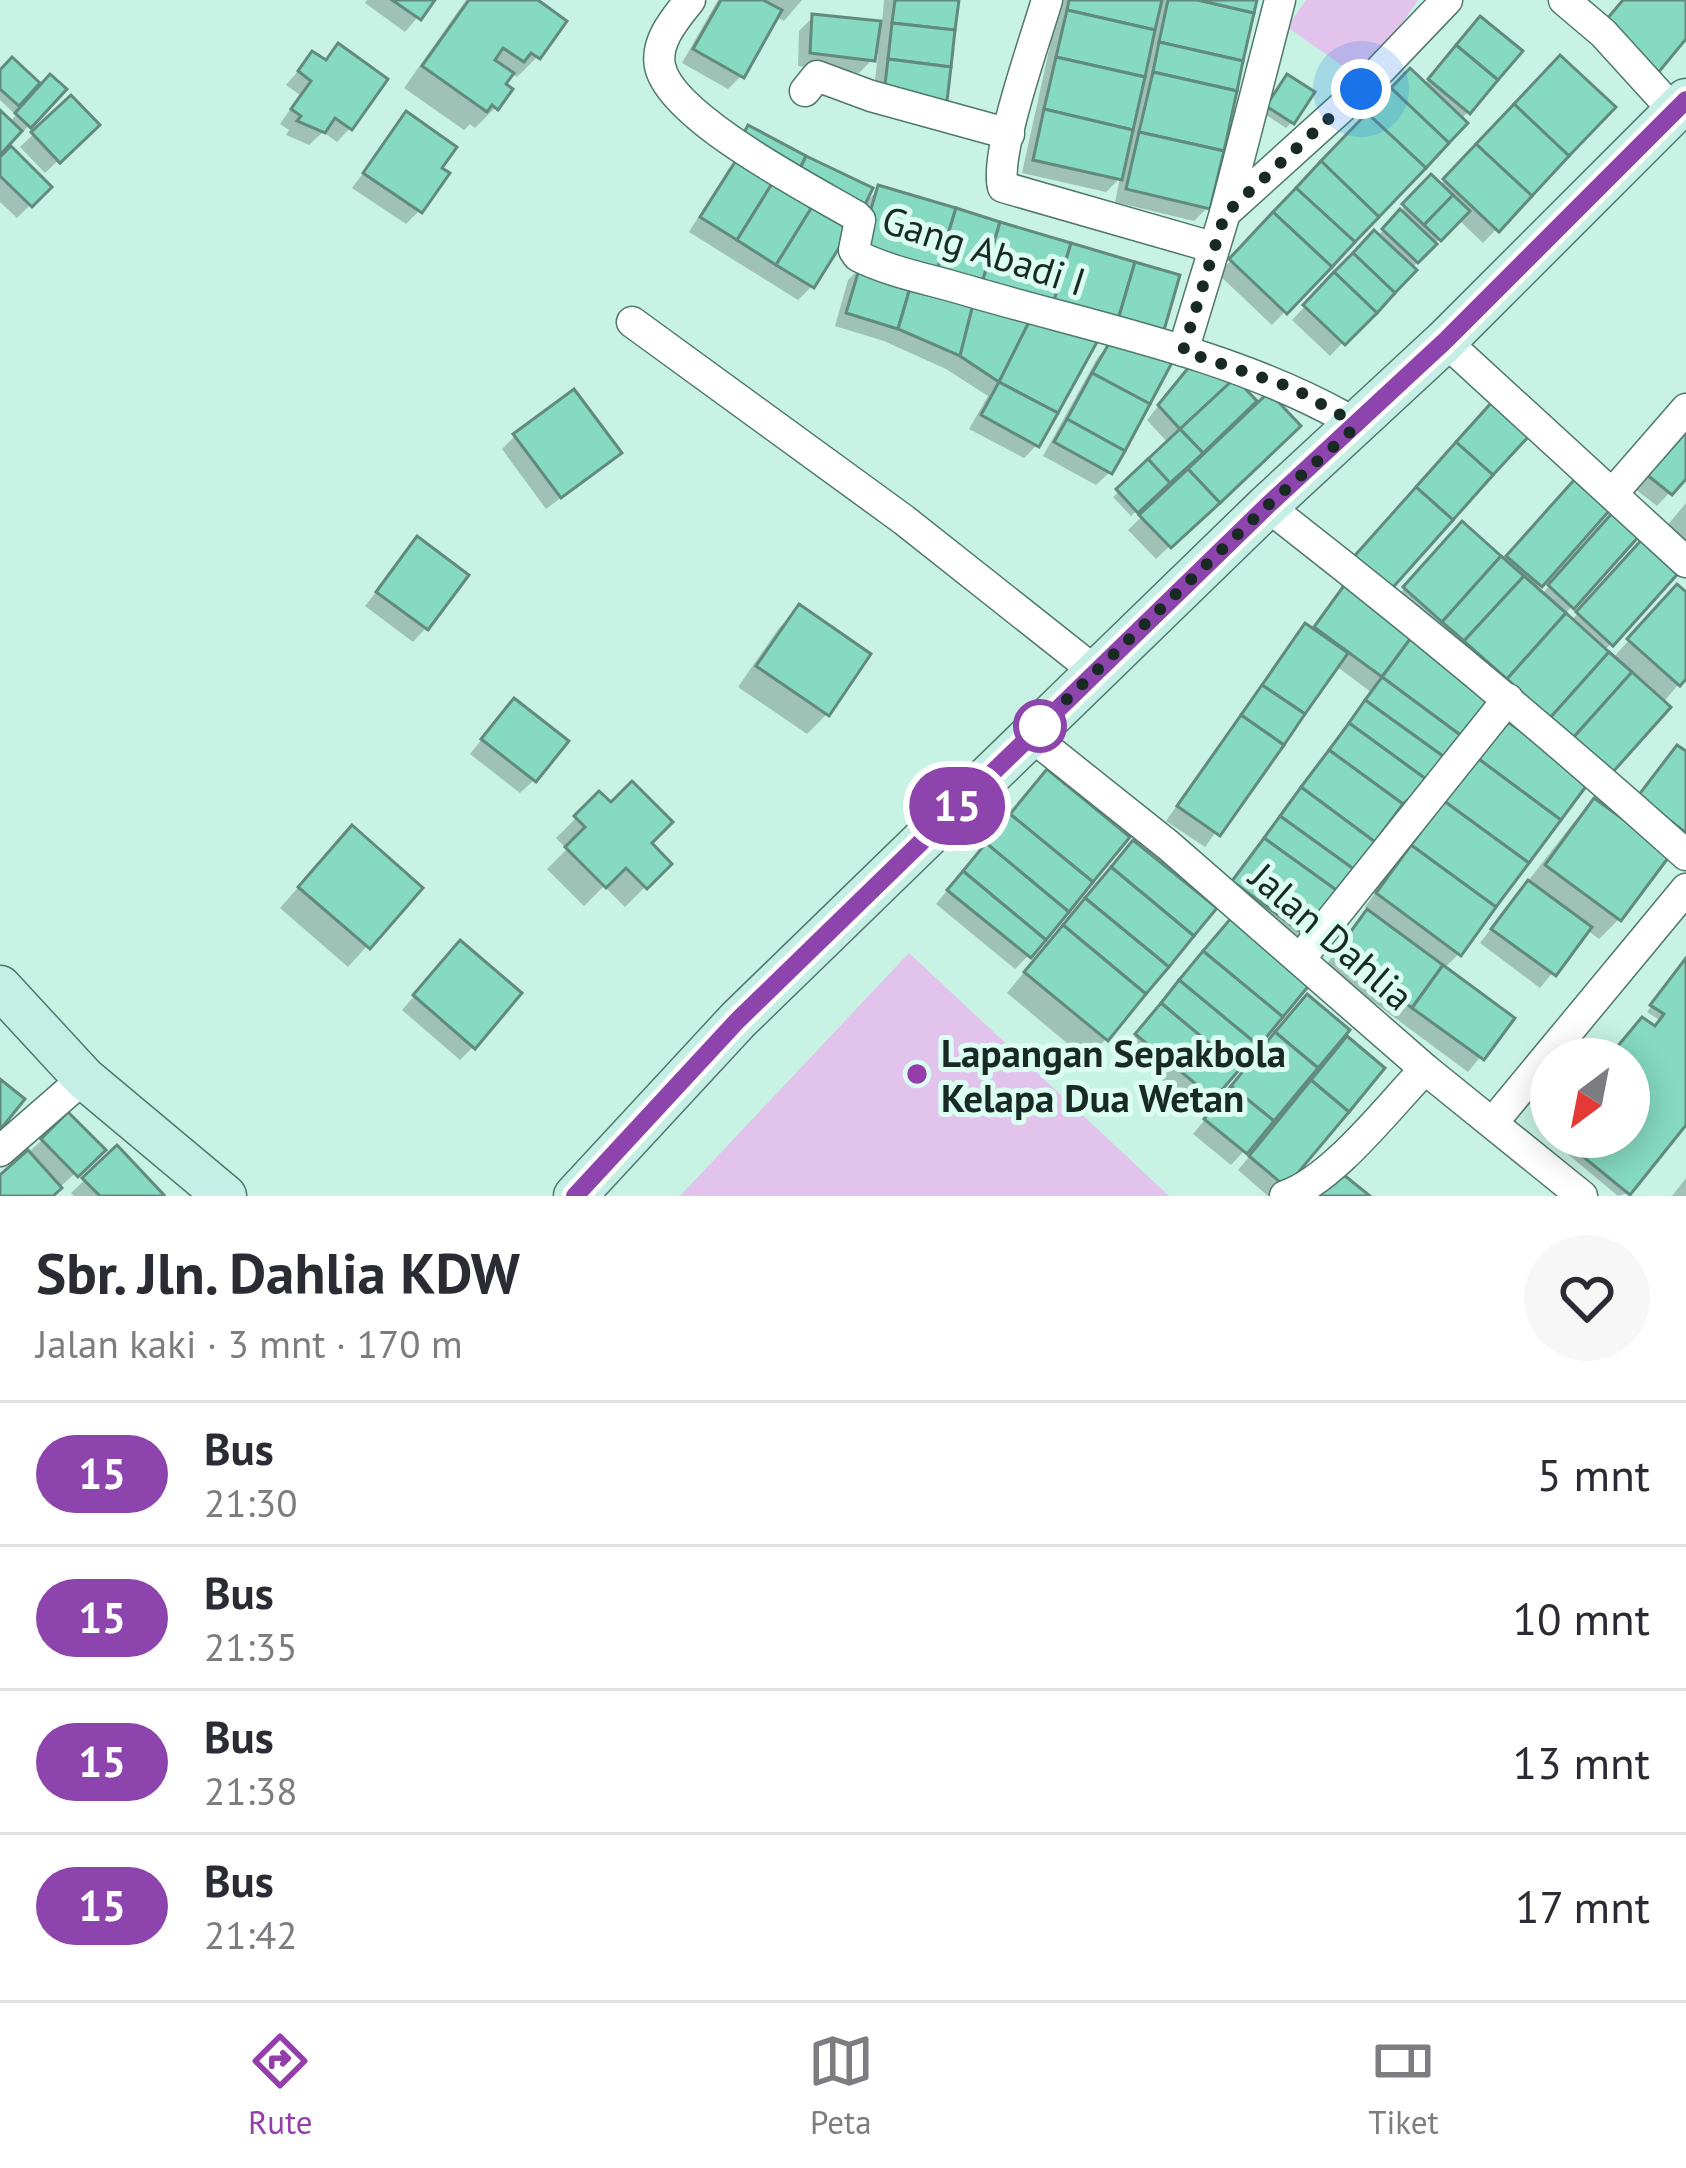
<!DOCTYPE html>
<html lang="id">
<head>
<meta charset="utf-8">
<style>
  :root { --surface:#fff; --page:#f7f7f7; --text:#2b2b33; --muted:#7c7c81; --line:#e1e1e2; --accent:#943eac }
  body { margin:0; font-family:"PT Sans",sans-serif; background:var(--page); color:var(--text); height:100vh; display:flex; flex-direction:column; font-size:45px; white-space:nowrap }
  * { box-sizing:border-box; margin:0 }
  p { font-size:39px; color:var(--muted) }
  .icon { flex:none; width:66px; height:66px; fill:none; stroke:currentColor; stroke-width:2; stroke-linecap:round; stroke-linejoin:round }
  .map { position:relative; height:1196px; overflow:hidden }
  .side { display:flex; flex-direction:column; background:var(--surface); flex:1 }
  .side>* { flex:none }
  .badge { padding:0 24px; border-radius:39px; font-size:42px; line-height:78px }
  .needle { width:78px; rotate:212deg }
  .buttons { position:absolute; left:1530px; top:1038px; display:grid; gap:24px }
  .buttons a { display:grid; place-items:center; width:120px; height:120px; border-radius:50%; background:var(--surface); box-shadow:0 6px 30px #0003; font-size:60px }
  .you { position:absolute; width:60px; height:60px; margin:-30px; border:9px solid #fff; border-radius:50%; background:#1a73e8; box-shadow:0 0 0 18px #1a73e833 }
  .map>.badge { position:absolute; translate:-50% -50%; box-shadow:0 0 0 6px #fff }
  .round { display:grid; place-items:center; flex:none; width:126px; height:126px; border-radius:63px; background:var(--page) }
  .summary { display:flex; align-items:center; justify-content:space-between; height:204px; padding:0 36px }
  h1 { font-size:57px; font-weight:700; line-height:90px }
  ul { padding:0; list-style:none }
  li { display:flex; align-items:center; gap:36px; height:144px; padding:0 36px; border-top:3px solid var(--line) }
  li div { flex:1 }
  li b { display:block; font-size:45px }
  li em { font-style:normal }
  li .badge { min-width:132px; font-weight:700; text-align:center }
  .tabs { display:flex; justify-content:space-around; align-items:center; height:168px; border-top:3px solid var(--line); background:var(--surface); font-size:33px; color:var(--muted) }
  .tabs a { display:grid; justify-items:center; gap:6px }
  .tabs .on { color:var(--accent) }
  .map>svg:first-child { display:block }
</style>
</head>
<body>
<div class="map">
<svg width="1686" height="1196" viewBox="0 0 1686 1196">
  <rect width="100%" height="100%" fill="#c7f2e4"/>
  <!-- green -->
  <g fill="#e2c3ec">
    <polygon points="1306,0 1418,0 1363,80 1287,27"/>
    <polygon points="909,953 1169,1196 680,1196"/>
  </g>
  <!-- shadow -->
  <g fill="#0003">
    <polygon points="367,0 432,0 405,32 365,3"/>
    <polygon points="466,0 532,0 537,57 517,77 511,73 502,85 509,90 495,108 475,128 470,124 464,130 404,88"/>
    <polygon points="718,0 802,0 784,21 775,16 741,76 728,89 682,63"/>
    <polygon points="884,0 956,0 872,106 878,54 859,73 798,66 799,31 813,17 882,24"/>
    <polygon points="1060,0 1254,0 1208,207 1194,221 1115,202 1120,178 1106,192 1022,173"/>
    <polygon points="1467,33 1468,112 1460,120 1464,123 1272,325 1218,274 1410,72 1424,85"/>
    <polygon points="338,47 350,128 337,142 323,132 309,145 286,135 289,130 280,124 300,95 286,85 312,55 323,62"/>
    <polygon points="1560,59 1612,107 1483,243 1458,219 1330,356 1292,320 1374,234 1377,237 1431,179 1439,186"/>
    <polygon points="12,62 40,88 63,89 23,132 20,129 5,145 48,187 17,218 0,202 0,114 9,123 16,115 0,100 0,74"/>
    <polygon points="1281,84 1292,122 1286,128 1263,113"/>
    <polygon points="71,99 96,125 45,173 20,147"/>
    <polygon points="407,115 419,211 406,224 352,188"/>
    <polygon points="745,152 862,206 879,189 1176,277 1110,472 1096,485 1043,456 1098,357 1109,345 1094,341 1037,445 1024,458 969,429 988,396 946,369 884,341 835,326 848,280 858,270 846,267 865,205 812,286 798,300 689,232 729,168"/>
    <polygon points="1234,381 1258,407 1297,426 1156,559 1128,530 1192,469 1187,463 1131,516 1113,497 1169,444 1147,420 1176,384"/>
    <polygon points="1686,430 1686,475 1657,506 1635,489"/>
    <polygon points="515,436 604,465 546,509 502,449"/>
    <polygon points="1561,497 1605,511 1535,590 1541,595 1601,529 1636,535 1564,615 1571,621 1632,554 1678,569 1604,651 1612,659 1664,601 1686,596 1686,675 1596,784 1492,691 1291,947 1221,896 1371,692 1336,666 1205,847 1166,821 1292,640 1306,627 1311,630 1345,588 1386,591 1392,602 1449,538 1503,561"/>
    <polygon points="1686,503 1686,543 1666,527"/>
    <polygon points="417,540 426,628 413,642 365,606"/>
    <polygon points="799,608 827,714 807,734 738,687 779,628"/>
    <polygon points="501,715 534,780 520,793 470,754"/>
    <polygon points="1491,736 1459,954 1443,969 1511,1019 1468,1072 1325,966 1370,911 1365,907"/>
    <polygon points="1034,786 1028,956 1015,969 936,904"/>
    <polygon points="599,795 668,864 625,907 604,886 584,906 547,869 567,849 556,838"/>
    <polygon points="1594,802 1619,919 1599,939 1587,930 1540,988 1480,943 1574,822"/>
    <polygon points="332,849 419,888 348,967 280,908"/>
    <polygon points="1219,935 1212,1097 1199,1110 1124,1049"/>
    <polygon points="1043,949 1106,1039 1086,1059 1007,993"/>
    <polygon points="447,958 473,1047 460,1060 402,1010"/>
    <polygon points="1686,961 1686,1120 1628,1193 1618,1196 1545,1135 1551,1128 1551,1137 1629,1137 1629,1059 1609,1059 1661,1021 1647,1012"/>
    <polygon points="1294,1012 1341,1035 1381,1068 1273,1196 1268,1196 1238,1170 1272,1129 1268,1125 1231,1165 1193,1134"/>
    <polygon points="68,1116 101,1150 50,1196 0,1196 0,1179"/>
    <polygon points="117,1150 159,1196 74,1196 71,1193"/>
    <polygon points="1686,1178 1686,1196 1672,1196"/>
  </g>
  <!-- building -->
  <g fill="#85dac1" stroke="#628a7d" stroke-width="3">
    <polygon points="392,0 435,0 421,20"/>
    <polygon points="469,0 538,0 567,21 540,59 531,53 524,62 503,48 495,60 514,73 506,84 513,89 498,110 492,105 487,112 422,66"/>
    <polygon points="721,0 763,0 782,10 744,78 693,49"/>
    <polygon points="895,0 959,0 955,30 892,23"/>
    <polygon points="1069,0 1162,0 1155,30 1067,10"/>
    <polygon points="1168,0 1198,0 1254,13 1243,61 1159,42"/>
    <polygon points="1198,0 1257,0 1254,13"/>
    <polygon points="1623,0 1686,0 1686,39 1658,73 1601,26"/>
    <polygon points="1067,10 1155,30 1145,77 1056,57"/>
    <polygon points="812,14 881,21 875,61 810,53"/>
    <polygon points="1480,16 1523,51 1498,80 1456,45"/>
    <polygon points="892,23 955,30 951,67 888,59"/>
    <polygon points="1159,42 1243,61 1237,91 1153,72"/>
    <polygon points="338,43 388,79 352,130 335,118 325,133 297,121 301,116 291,109 311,81 298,71 312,51 326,60"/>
    <polygon points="1456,45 1498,80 1470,114 1428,79"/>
    <polygon points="1560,55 1616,107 1569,156 1514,104"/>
    <polygon points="12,57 40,83 19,106 0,89 0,70"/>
    <polygon points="1056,57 1145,77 1133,130 1044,109"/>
    <polygon points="888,59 951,67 947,101 884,93"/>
    <polygon points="1410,68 1468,123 1449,143 1391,88"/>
    <polygon points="1153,72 1237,91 1224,151 1139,132"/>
    <polygon points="50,74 67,89 31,128 15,113"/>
    <polygon points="1287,74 1315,92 1294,124 1266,106"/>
    <polygon points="1391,88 1449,143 1426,168 1367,113"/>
    <polygon points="71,95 100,125 60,163 31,132"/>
    <polygon points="1514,104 1569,156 1532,196 1476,144"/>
    <polygon points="1044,109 1133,130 1122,180 1033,160"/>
    <polygon points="0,110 22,131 0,155"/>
    <polygon points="406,111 457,147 442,168 450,173 422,213 363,173"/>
    <polygon points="1367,113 1426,168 1379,217 1321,161"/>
    <polygon points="748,125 806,156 798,173 740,140"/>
    <polygon points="1139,132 1224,151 1210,209 1126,189"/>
    <polygon points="1476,144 1532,196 1499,232 1443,179"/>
    <polygon points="11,146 52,187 32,207 0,176 0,157"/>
    <polygon points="742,151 778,174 737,240 700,217"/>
    <polygon points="806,156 873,188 861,213 798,173"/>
    <polygon points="1321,161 1379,217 1355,242 1296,188"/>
    <polygon points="778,174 817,199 776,265 737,240"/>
    <polygon points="1431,174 1453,195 1424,225 1402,204"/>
    <polygon points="878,185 956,208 935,277 858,254"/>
    <polygon points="1296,188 1355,242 1332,267 1273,212"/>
    <polygon points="1453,195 1470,211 1441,241 1424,225"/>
    <polygon points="817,199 855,222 814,288 776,265"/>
    <polygon points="956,208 1000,222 980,290 935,277"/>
    <polygon points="1400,209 1437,244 1418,263 1382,229"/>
    <polygon points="1273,212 1332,267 1287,314 1229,259"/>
    <polygon points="1000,222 1071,243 1051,311 980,290"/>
    <polygon points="1374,230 1417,270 1395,293 1353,253"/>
    <polygon points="1071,243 1135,262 1115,330 1051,311"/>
    <polygon points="1353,253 1395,293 1377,313 1334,272"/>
    <polygon points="1135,262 1180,275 1160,344 1115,330"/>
    <polygon points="861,263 913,278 898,329 846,313"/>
    <polygon points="1334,272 1377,313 1345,345 1303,305"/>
    <polygon points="913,278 975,297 960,356 898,329"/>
    <polygon points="975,297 1033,314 999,382 960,356"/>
    <polygon points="1033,314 1102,333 1058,413 999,382"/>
    <polygon points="1111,340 1175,357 1150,404 1092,373"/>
    <polygon points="1189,367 1235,378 1180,429 1158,405"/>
    <polygon points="1092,373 1150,404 1125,451 1067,419"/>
    <polygon points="1235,378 1257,401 1203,453 1180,429"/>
    <polygon points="999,382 1058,413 1039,447 981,415"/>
    <polygon points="574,389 622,453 561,498 513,434"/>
    <polygon points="1269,392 1301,426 1220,503 1188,469"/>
    <polygon points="1493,401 1530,435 1493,475 1456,442"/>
    <polygon points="1067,419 1125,451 1112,474 1054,442"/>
    <polygon points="1686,428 1686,479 1672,495 1646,474"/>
    <polygon points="1180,429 1203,453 1170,483 1148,459"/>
    <polygon points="1456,442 1493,475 1453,520 1416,487"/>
    <polygon points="1148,459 1170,483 1138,513 1116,489"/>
    <polygon points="1188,469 1220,503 1171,548 1139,515"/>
    <polygon points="1574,480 1609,511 1542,587 1506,556"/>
    <polygon points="1416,487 1453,520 1388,593 1351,560"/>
    <polygon points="1614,511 1640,535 1574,609 1548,585"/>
    <polygon points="1462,521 1501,556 1442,622 1403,587"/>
    <polygon points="417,536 469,575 428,630 376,592"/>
    <polygon points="1645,536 1682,569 1613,646 1576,612"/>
    <polygon points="1501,556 1524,576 1464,641 1442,622"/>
    <polygon points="1524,576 1566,613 1507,679 1464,641"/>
    <polygon points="1345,584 1413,635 1382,677 1314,627"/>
    <polygon points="1677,584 1686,592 1686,679 1680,686 1627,639"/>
    <polygon points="799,604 871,654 829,716 756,666"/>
    <polygon points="1566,613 1609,652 1550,718 1507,679"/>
    <polygon points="1305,623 1348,653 1305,714 1262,685"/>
    <polygon points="1413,635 1494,694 1463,737 1382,677"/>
    <polygon points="1609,652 1632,672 1573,738 1550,718"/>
    <polygon points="1632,672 1671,707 1612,773 1573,738"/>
    <polygon points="1382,677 1463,737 1447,759 1365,700"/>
    <polygon points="1262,685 1305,714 1284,745 1241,715"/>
    <polygon points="514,698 569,741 536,782 481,739"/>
    <polygon points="1365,700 1447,759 1430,782 1349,723"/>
    <polygon points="1241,715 1284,745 1220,836 1177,806"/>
    <polygon points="1504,719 1590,781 1561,820 1476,757"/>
    <polygon points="1349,723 1430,782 1403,804 1329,750"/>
    <polygon points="1677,745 1686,751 1686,833 1638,796"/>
    <polygon points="1329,750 1403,804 1375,842 1301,787"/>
    <polygon points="1476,757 1561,820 1529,863 1444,801"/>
    <polygon points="1047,769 1130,837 1093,882 1010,814"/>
    <polygon points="632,781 673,822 652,843 672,864 647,889 626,868 606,888 565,847 585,827 574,816 599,791 611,802"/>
    <polygon points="1301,787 1375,842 1355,870 1280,816"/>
    <polygon points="1594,798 1671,854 1621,921 1545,865"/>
    <polygon points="1444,801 1529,863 1496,907 1411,845"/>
    <polygon points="1010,814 1093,882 1069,912 986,843"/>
    <polygon points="1280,816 1355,870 1339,892 1264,838"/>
    <polygon points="352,825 423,888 370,949 298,887"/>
    <polygon points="1264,838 1339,892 1306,936 1232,881"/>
    <polygon points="1133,840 1217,908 1194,936 1111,867"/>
    <polygon points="986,843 1069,912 1046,940 963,871"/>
    <polygon points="1411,845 1496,907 1461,956 1376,893"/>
    <polygon points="1111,867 1194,936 1169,967 1085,898"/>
    <polygon points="963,871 1046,940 1031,958 947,890"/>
    <polygon points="1528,880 1592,927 1556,976 1491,929"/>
    <polygon points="1085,898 1169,967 1146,994 1063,925"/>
    <polygon points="1367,909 1443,965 1412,1008 1336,952"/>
    <polygon points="1232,917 1311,983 1283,1017 1203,951"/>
    <polygon points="1063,925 1146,994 1108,1041 1024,972"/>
    <polygon points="460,940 522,993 475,1049 413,995"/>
    <polygon points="1203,951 1283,1017 1259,1046 1179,980"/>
    <polygon points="1686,958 1686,1125 1630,1195 1559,1137 1629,1137 1629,1059 1607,1059 1642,1017 1655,1026 1664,1014 1650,1005"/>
    <polygon points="1443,965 1515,1018 1484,1060 1412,1008"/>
    <polygon points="1179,980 1259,1046 1240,1069 1161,1003"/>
    <polygon points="1307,994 1350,1030 1318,1068 1275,1032"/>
    <polygon points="1161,1003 1240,1069 1214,1099 1135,1034"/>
    <polygon points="1275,1032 1318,1068 1274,1121 1231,1086"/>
    <polygon points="1347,1036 1385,1068 1349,1112 1311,1080"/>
    <polygon points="0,1079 25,1099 0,1130"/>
    <polygon points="1311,1080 1349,1112 1286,1187 1249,1156"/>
    <polygon points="1231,1086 1274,1121 1247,1154 1204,1119"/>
    <polygon points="68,1112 106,1150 78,1177 41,1139"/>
    <polygon points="117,1145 164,1195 163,1196 100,1196 82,1178"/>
    <polygon points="28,1150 62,1188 53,1196 0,1196 0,1175"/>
    <polygon points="1334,1167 1370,1196 1309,1196"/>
  </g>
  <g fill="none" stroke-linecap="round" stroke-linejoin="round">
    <!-- street casing -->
    <g stroke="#50786c" stroke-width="33">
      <g id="street">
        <path d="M690 0C676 18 655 41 660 66 670 117 810 189 856 216L860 220 854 250 858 256C890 272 928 279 962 289 1090 327 1227 352 1344 417L1350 432"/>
        <path d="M1047 0C1036 38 994 154 1003 187L1212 247"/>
        <polyline points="1564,0 1603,33 1674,111"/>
        <polyline points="805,91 817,76 871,96 1009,134"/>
        <polyline points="1225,213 1280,0"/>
        <polyline points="632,322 904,520 1096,672"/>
        <polyline points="1445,341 1686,562"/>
        <polyline points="1183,351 1225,213 1361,90 1447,0"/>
        <polyline points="1612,494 1686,409"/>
        <path d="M1267 506C1411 618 1550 733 1686 855"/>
        <polyline points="1030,735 1168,845 1425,1069 1582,1196"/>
        <polyline points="1300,959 1508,699"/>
        <polyline points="1494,1121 1686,889"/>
        <polyline points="0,1151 84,1078"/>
        <path d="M1285 1196C1333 1180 1389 1106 1425 1069"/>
      </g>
    </g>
    <!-- secondary casing -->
    <g stroke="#50786c" stroke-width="45">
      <g id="secondary">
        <polyline points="0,987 84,1078 225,1196"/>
        <polyline points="575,1196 738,1020 1267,506 1445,341 1686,100"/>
      </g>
    </g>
    <!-- street -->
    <use href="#street" stroke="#fff" stroke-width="30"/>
    <!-- secondary -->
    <use href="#secondary" stroke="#c5efe5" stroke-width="42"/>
  </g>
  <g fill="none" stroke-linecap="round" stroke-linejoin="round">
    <!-- line casing -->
    <g stroke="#fff" stroke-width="27">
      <polyline id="line" points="575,1196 738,1020 1267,506 1445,341 1686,100"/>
    </g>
    <!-- line -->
    <use href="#line" stroke="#8e44ad" stroke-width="18"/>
    <!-- walk -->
    <polyline stroke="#192a25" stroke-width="12" stroke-dasharray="0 21.6" points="1040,726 1030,735 1267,506 1350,432 1344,417 1293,388 1183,351 1225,214 1361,89"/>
  </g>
  <!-- markers -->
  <circle fill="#fff" stroke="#8e44ad" stroke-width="6" cx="1040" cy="726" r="24"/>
  <circle fill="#943eac" stroke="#dbfdf2" stroke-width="4.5" cx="917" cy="1074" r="12"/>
  <g text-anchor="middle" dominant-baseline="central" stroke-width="10" stroke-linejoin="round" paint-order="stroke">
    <!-- street labels -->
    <g font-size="39" fill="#192a25" stroke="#dbfdf2">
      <text transform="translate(984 250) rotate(18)">Gang Abadi I</text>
      <text transform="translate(1332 936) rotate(41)">Jalan Dahlia</text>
    </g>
    <!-- poi labels -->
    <g font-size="39" font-weight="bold" fill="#192a25" stroke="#dbfdf2" text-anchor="start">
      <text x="941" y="1052">Lapangan Sepakbola<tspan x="941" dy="45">Kelapa Dua Wetan</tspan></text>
    </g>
  </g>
</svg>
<div class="buttons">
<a><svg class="needle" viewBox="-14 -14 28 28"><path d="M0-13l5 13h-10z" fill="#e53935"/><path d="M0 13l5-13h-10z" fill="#7c7c81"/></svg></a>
</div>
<div class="you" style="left:1361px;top:89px"></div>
<b class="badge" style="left:957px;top:806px;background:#8e44ad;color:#fff">15</b>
</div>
<section class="side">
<div class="summary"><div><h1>Sbr. Jln. Dahlia KDW</h1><p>Jalan kaki · 3 mnt · 170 m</p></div><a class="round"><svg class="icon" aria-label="heart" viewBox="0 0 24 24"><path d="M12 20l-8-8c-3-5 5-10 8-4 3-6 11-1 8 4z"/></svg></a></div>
<ul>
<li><span class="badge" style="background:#8e44ad;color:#fff">15</span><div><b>Bus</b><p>21:30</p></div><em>5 mnt</em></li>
<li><span class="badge" style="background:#8e44ad;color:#fff">15</span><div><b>Bus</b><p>21:35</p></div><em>10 mnt</em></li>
<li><span class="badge" style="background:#8e44ad;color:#fff">15</span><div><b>Bus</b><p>21:38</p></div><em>13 mnt</em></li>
<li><span class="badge" style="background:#8e44ad;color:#fff">15</span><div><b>Bus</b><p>21:42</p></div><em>17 mnt</em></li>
</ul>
</section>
<nav class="tabs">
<a class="on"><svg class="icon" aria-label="directions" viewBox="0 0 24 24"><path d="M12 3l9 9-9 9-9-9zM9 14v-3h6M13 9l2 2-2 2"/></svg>Rute</a>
<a><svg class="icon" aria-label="map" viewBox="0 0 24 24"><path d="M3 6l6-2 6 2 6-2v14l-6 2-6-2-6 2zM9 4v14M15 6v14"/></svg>Peta</a>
<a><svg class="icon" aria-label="tickets" viewBox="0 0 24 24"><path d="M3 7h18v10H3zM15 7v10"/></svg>Tiket</a>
</nav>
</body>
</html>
